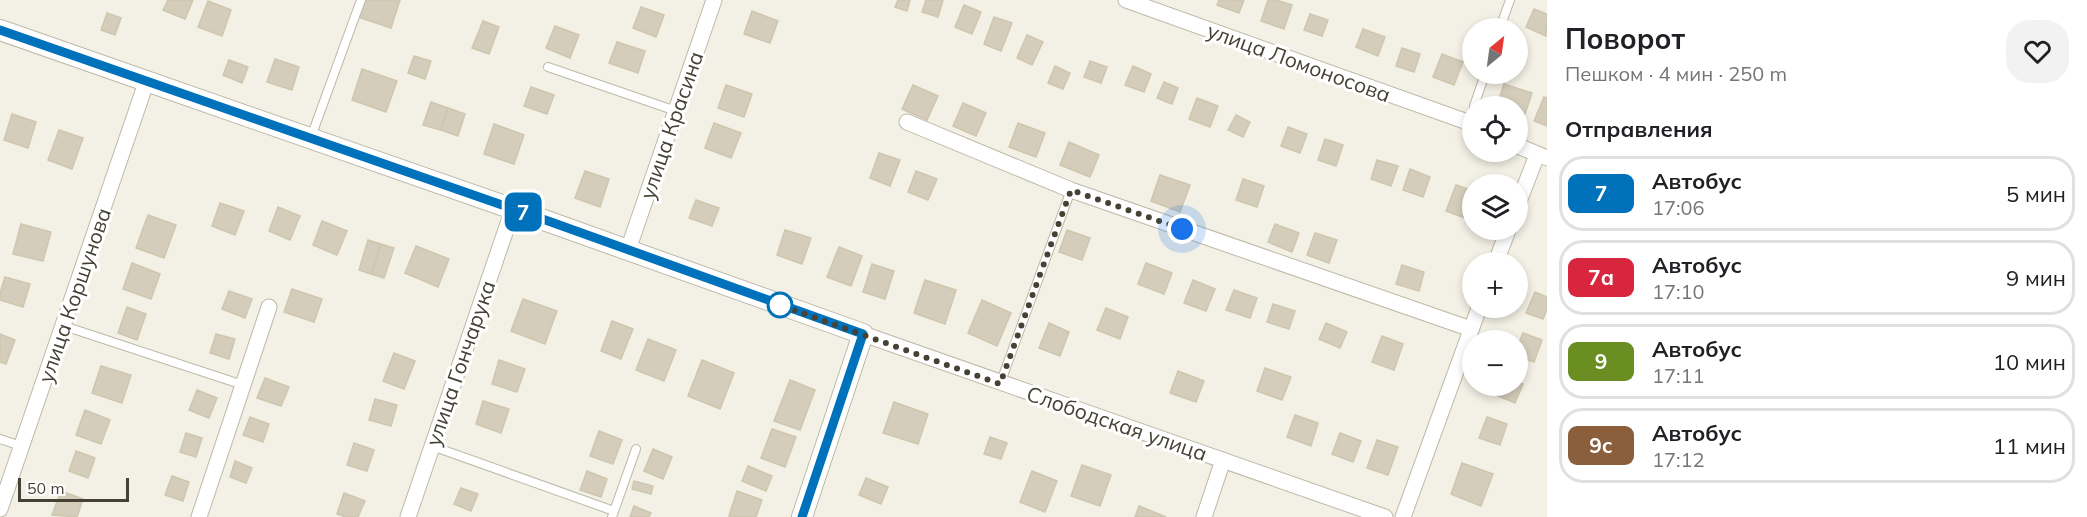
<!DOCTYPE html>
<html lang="ru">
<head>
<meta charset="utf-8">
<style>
  :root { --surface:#fff; --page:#f2f2f2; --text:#202124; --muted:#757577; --line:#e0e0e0 }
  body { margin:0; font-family:Mulish,sans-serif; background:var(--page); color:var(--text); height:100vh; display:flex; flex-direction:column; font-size:22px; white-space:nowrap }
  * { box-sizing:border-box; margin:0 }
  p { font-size:20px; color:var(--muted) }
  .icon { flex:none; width:33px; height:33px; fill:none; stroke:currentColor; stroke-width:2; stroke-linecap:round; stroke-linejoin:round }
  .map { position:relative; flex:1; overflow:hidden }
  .drawer { display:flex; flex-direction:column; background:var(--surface); width:540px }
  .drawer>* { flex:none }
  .badge { padding:0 12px; border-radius:9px; font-size:21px; line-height:39px }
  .needle { width:39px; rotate:29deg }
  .fabs { position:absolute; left:1462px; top:18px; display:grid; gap:12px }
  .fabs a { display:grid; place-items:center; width:66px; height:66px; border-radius:50%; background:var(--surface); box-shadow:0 3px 9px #0003; font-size:30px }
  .scale { position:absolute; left:18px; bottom:15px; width:111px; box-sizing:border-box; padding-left:6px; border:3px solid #454135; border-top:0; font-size:16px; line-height:21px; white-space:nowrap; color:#454135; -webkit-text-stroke:4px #fff; paint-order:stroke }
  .you { position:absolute; width:30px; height:30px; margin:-15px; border:4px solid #fff; border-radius:50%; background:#1a73e8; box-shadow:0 0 0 9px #1a73e833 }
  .map>.badge { position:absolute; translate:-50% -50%; box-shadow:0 0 0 3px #fff }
  h2 { padding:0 18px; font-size:22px; line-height:54px }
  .round { display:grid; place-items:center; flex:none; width:63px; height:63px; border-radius:24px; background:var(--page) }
  .summary { display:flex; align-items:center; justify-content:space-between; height:102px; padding:0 18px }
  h1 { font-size:28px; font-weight:700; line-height:45px }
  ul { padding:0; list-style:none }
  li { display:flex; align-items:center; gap:18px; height:75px; margin:0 12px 9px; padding:0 6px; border:3px solid var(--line); border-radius:24px }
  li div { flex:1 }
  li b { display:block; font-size:22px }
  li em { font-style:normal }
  li .badge { min-width:66px; font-weight:700; text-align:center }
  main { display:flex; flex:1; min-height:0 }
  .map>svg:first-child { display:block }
</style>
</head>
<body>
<main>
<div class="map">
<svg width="1547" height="517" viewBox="0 0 1547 517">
  <rect width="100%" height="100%" fill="#f3f0e5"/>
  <!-- building -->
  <g fill="#d5cdbb" stroke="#cfc6ae" stroke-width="1.5">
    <polygon points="168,0 193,0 185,19 163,10"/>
    <polygon points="364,0 400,0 391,28 358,17"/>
    <polygon points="898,0 910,0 907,11 895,7"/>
    <polygon points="926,0 943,0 938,17 922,12"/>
    <polygon points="1219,0 1244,0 1239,13 1217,5"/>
    <polygon points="1268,0 1276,0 1292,5 1284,29 1261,21"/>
    <polygon points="208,1 231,10 222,36 198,27"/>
    <polygon points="964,5 981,12 972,34 955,27"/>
    <polygon points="641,7 664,15 656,37 633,28"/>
    <polygon points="1534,9 1547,14 1546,36 1526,27"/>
    <polygon points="752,11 778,21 770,43 744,34"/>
    <polygon points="107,13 121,18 115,35 101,30"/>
    <polygon points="1310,14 1328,20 1322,36 1304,30"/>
    <polygon points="994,17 1012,23 1001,51 984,44"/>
    <polygon points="483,21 499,27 489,54 472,48"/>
    <polygon points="555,26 579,35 570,58 546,48"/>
    <polygon points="1363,29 1385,37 1378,56 1356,47"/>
    <polygon points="1027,35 1043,42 1032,65 1017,58"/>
    <polygon points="617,42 645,51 638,73 609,63"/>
    <polygon points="1402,48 1420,54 1414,72 1396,66"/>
    <polygon points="1442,54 1463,62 1454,85 1433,77"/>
    <polygon points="414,56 431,61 425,79 408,73"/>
    <polygon points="275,59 299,67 292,90 267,82"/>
    <polygon points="229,60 248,67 242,83 223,75"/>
    <polygon points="1090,61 1107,67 1101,83 1084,77"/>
    <polygon points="1055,66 1070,73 1063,89 1048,83"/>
    <polygon points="1133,66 1151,74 1144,92 1125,85"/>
    <polygon points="362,69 397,81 386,112 352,100"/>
    <polygon points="1164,82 1178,88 1172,104 1157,98"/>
    <polygon points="1504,84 1532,93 1525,114 1518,112 1518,106 1497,105"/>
    <polygon points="726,85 752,94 744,117 718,108"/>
    <polygon points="913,85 938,96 927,120 902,109"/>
    <polygon points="531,87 554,95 547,114 524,106"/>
    <polygon points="1544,97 1547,98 1547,126 1534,121"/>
    <polygon points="1197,98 1218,106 1210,127 1189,119"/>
    <polygon points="431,102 448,108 441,130 423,125"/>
    <polygon points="963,103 986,113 976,136 953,126"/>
    <polygon points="448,108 465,114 458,136 441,130"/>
    <polygon points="12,114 36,122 28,148 4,140"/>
    <polygon points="1236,115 1250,122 1243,137 1228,130"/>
    <polygon points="714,123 741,133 731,158 705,148"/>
    <polygon points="1018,123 1045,133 1036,157 1009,147"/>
    <polygon points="494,124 524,135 514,164 484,154"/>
    <polygon points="1288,127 1307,134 1300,153 1281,146"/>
    <polygon points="59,130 83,138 72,169 48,160"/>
    <polygon points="1325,139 1343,145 1336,166 1318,160"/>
    <polygon points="1069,142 1099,155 1090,177 1060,165"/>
    <polygon points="879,153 900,160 890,186 870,178"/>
    <polygon points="1377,160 1398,166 1391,186 1371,179"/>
    <polygon points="1410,169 1430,177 1423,197 1403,190"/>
    <polygon points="585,171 609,179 600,207 575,198"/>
    <polygon points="916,171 937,179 928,200 908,192"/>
    <polygon points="1160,175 1190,185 1180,212 1151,201"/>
    <polygon points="1243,179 1264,186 1257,207 1236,200"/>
    <polygon points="1456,185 1473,191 1473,221 1446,211"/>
    <polygon points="696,200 719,208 712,226 689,218"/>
    <polygon points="220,203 244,211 235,235 212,226"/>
    <polygon points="278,207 300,216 290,240 269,231"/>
    <polygon points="148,215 176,225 164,258 136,248"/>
    <polygon points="322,221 347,231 337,255 313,245"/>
    <polygon points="21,224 51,232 43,261 13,254"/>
    <polygon points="1275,224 1299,233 1292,252 1268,242"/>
    <polygon points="785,230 811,238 802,264 777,255"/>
    <polygon points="1067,230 1090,238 1082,260 1059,252"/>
    <polygon points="1315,233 1337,240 1329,263 1307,255"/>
    <polygon points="368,240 381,244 371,274 359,270"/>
    <polygon points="381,244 394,248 384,278 371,274"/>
    <polygon points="416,246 449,259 438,287 405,273"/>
    <polygon points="839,247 862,256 851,286 827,277"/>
    <polygon points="132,263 160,274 151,299 123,289"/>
    <polygon points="1146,263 1172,273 1164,294 1138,284"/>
    <polygon points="872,264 894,271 885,299 863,292"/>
    <polygon points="1402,265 1424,272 1419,291 1396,284"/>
    <polygon points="5,277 30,284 23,307 0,300 0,293"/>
    <polygon points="925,280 956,290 945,324 914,313"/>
    <polygon points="1193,280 1215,289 1206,311 1184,303"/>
    <polygon points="292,289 322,299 314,322 284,312"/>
    <polygon points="1234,290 1257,298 1250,318 1226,310"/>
    <polygon points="229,291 252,299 245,318 222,309"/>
    <polygon points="1535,292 1547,297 1547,309 1543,319 1526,313"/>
    <polygon points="523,299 557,311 545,344 511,331"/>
    <polygon points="982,300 1011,313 997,346 968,333"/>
    <polygon points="1273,304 1295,311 1289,329 1267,322"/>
    <polygon points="127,307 146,314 137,340 118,333"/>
    <polygon points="1106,308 1128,317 1120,339 1097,330"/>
    <polygon points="612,321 633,329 621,359 601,351"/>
    <polygon points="1049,323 1069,332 1060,356 1039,348"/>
    <polygon points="1326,323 1347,332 1340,348 1319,339"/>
    <polygon points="1523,333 1542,340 1534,362 1518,356 1518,345"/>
    <polygon points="0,334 15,340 6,364 0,362"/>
    <polygon points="216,334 235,339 229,359 210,353"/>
    <polygon points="1382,336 1403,344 1394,370 1372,362"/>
    <polygon points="648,339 676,350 664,381 636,370"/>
    <polygon points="394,353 415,361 404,389 383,381"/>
    <polygon points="499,360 525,369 517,392 492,384"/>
    <polygon points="702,360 734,373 720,409 688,396"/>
    <polygon points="101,366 131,375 122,403 92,393"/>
    <polygon points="1265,368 1291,377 1282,400 1257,391"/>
    <polygon points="1178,371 1204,381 1196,402 1170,393"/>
    <polygon points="265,378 289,387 281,406 257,398"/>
    <polygon points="790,380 815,390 800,430 774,421"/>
    <polygon points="1518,382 1523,384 1515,403 1496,395 1500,386 1518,386"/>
    <polygon points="197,390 217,398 209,418 189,410"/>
    <polygon points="375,399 397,405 391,426 369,420"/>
    <polygon points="483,401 509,409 501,433 476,424"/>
    <polygon points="894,402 928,414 918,444 883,433"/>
    <polygon points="85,410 110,420 101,444 76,435"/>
    <polygon points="1295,415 1318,423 1311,446 1287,437"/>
    <polygon points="250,417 269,424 263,442 243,435"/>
    <polygon points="1487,417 1507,424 1500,445 1479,438"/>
    <polygon points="772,429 796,437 785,467 761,458"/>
    <polygon points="599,431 622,440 613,464 590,456"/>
    <polygon points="186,433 202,438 196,457 180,452"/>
    <polygon points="1340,433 1361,441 1353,462 1332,454"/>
    <polygon points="990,437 1007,443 1001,459 984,454"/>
    <polygon points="1377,440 1398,447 1388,475 1367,468"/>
    <polygon points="354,443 374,450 367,471 347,465"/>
    <polygon points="653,449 672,457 663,479 644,471"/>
    <polygon points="76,451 95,458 88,478 69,471"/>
    <polygon points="235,461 252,468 246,483 230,477"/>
    <polygon points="1462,463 1493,474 1481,506 1451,494"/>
    <polygon points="1082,465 1111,475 1100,506 1071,496"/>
    <polygon points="748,466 772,476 766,491 742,481"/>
    <polygon points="587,471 607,479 601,497 580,490"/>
    <polygon points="1032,471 1057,481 1045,512 1020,502"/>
    <polygon points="172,476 189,482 183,501 165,495"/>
    <polygon points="866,478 888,487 881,504 859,495"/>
    <polygon points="634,481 653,486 651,494 632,489"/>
    <polygon points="461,488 478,494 471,511 454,504"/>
    <polygon points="61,491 83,499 77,517 52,515"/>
    <polygon points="737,491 762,500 756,517 729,516"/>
    <polygon points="344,493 365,501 358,517 346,517 337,514"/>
    <polygon points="634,506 651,513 649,517 630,517"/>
    <polygon points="1139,506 1166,517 1135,517"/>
  </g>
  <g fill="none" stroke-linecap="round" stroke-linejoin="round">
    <!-- service casing -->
    <g stroke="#beb9a8" stroke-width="10">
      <g id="service">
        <polyline points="1500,28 1510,0"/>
        <polyline points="548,67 676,111"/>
        <polyline points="1474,106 1485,74"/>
        <polyline points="311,137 361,0"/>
        <polyline points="64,326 243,385"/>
        <polyline points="1000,384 1071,190"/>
        <polyline points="0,439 21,446"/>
        <polyline points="432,446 614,511"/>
        <polyline points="612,517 636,449"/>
      </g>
    </g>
    <!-- minor casing -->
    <g stroke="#beb9a8" stroke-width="17">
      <g id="minor">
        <polyline points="1126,0 1473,124"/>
        <polyline points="907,122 1071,190 1471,329"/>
        <polyline points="1518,146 1547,158"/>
        <polyline points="1518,204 1537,155"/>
        <polyline points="628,250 714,0"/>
        <polyline points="1496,262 1508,230"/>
        <polyline points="863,334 1385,517"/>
        <polyline points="0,509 147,80"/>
        <polyline points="199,517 269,307"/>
        <polyline points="408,517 513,209"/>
        <polyline points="1204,517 1223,460"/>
        <polyline points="1403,517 1479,308"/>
      </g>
    </g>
    <!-- tertiary casing -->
    <g stroke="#beb9a8" stroke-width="22">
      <polyline id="tertiary" points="0,30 513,209 863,334 802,517"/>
    </g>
    <!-- service -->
    <use href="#service" stroke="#fff" stroke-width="8"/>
    <!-- minor -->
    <use href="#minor" stroke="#fff" stroke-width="15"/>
    <!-- tertiary -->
    <use href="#tertiary" stroke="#fff" stroke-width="20"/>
  </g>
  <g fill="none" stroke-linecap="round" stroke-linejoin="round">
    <!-- line casing -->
    <g stroke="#fff" stroke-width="14">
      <polyline id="line" points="0,30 551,222 863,334 802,517"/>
    </g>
    <!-- line -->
    <use href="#line" stroke="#0072bc" stroke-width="9"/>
    <!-- walk -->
    <polyline stroke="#454135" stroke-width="6" stroke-dasharray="0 10.8" points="780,305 777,304 1000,384 1071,190 1182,229"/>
  </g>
  <!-- markers -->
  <circle fill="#fff" stroke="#0072bc" stroke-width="3" cx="780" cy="305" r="12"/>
  <g text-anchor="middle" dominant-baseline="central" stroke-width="6" stroke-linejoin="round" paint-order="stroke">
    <!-- street labels -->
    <g font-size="21" fill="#454135" stroke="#fff">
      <text transform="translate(1299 62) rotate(20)">улица Ломоносова</text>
      <text transform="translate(671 125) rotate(-71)">улица Красина</text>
      <text transform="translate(74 295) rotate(-71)">улица Коршунова</text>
      <text transform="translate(460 363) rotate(-71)">улица Гончарука</text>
      <text transform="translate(1117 423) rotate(19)">Слободская улица</text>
    </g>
  </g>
</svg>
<div class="fabs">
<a><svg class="needle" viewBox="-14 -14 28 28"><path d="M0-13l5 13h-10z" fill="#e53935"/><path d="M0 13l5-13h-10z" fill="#757577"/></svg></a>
<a><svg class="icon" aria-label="locate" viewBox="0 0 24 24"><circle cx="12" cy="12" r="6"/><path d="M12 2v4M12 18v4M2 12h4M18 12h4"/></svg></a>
<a><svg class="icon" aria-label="layers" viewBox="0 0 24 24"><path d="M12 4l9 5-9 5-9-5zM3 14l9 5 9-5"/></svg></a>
<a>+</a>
<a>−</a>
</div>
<div class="scale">50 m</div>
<div class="you" style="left:1182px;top:229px"></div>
<b class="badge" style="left:523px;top:212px;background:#0072bc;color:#fff">7</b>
</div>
<section class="drawer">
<div class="summary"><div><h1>Поворот</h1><p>Пешком · 4 мин · 250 m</p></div><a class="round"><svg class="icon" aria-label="heart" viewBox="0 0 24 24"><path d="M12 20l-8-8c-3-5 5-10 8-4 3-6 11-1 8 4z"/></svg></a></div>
<h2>Отправления</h2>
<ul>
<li><span class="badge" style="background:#0072bc;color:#fff">7</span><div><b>Автобус</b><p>17:06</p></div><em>5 мин</em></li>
<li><span class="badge" style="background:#d7263d;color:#fff">7а</span><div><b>Автобус</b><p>17:10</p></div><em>9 мин</em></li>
<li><span class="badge" style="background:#6b8e23;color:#fff">9</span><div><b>Автобус</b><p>17:11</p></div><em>10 мин</em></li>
<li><span class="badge" style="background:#8b5e3c;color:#fff">9с</span><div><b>Автобус</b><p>17:12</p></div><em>11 мин</em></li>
</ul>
</section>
</main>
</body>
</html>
